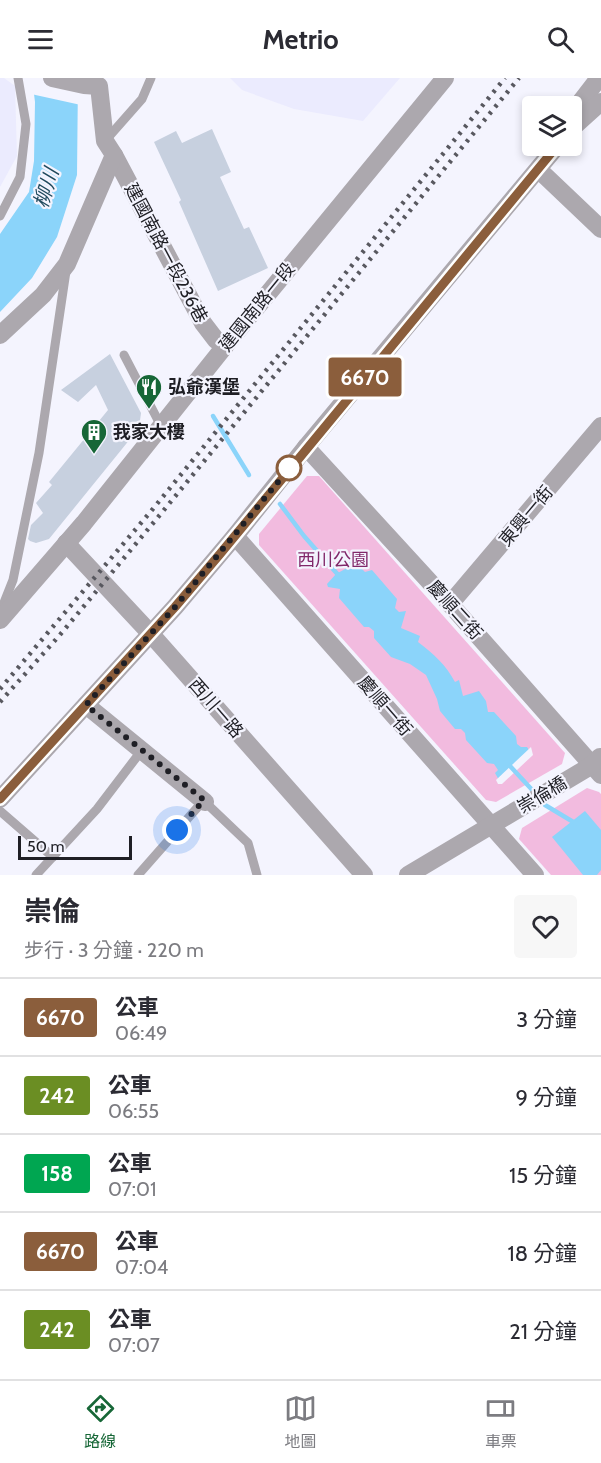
<!DOCTYPE html>
<html lang="zh-TW">
<head>
<meta charset="utf-8">
<style>
  :root { --surface:#fff; --page:#f7f7f7; --text:#2b2b33; --muted:#7c7c81; --line:#e1e1e2; --accent:#176737 }
  body { margin:0; font-family:Cabin,"Noto Sans TC",sans-serif; background:var(--page); color:var(--text); height:100vh; display:flex; flex-direction:column; font-size:22px; white-space:nowrap }
  * { box-sizing:border-box; margin:0 }
  p { font-size:20px; color:var(--muted) }
  .icon { flex:none; width:33px; height:33px; fill:none; stroke:currentColor; stroke-width:2; stroke-linecap:round; stroke-linejoin:round }
  .map { position:relative; height:797px; overflow:hidden }
  .panel { display:flex; flex-direction:column; background:var(--surface); flex:1 }
  .panel>* { flex:none }
  .badge { padding:0 12px; border-radius:4px; font-size:21px; line-height:39px }
  .controls { position:absolute; left:522px; top:18px; display:grid; gap:12px }
  .controls a { display:grid; place-items:center; width:60px; height:60px; border-radius:6px; background:var(--surface); box-shadow:0 3px 9px #0003; font-size:30px }
  .scale { position:absolute; left:18px; bottom:15px; width:114px; box-sizing:border-box; padding-left:6px; border:3px solid #1f1f25; border-top:0; font-size:16px; line-height:21px; white-space:nowrap; color:#1f1f25; -webkit-text-stroke:4px #f4f4fe; paint-order:stroke }
  .you { position:absolute; width:30px; height:30px; margin:-15px; border:4px solid #fff; border-radius:50%; background:#1a73e8; box-shadow:0 0 0 9px #1a73e833 }
  .map>.badge { position:absolute; translate:-50% -50%; box-shadow:0 0 0 3px #fff }
  .round { display:grid; place-items:center; flex:none; width:63px; height:63px; border-radius:6px; background:var(--page) }
  .overview { display:flex; align-items:center; justify-content:space-between; height:102px; padding:0 24px }
  h1 { font-size:28px; font-weight:700; line-height:45px }
  ul { padding:0; list-style:none }
  li { display:flex; align-items:center; gap:18px; height:78px; padding:0 24px; border-top:2px solid var(--line) }
  li div { flex:1 }
  li b { display:block; font-size:22px }
  li em { font-style:normal }
  li .badge { min-width:66px; font-weight:700; text-align:center }
  header { display:flex; justify-content:space-between; align-items:center; height:78px; padding:0 24px; background:var(--surface); font-size:27px; font-weight:700 }
  .menu { display:flex; justify-content:space-around; align-items:center; height:84px; border-top:2px solid var(--line); background:var(--surface); font-size:16px; color:var(--muted) }
  .menu a { display:grid; justify-items:center; gap:3px }
  .menu .selected { color:var(--accent) }
  .map>svg:first-child { display:block }
</style>
</head>
<body>
<header><svg class="icon" aria-label="menu" viewBox="0 0 24 24"><path d="M4 6h16M4 12h16M4 18h16"/></svg>Metrio<svg class="icon" aria-label="search" viewBox="0 0 24 24"><circle cx="10" cy="10" r="6"/><path d="M15 15l6 6"/></svg></header>
<div class="map">
<svg width="601" height="797" viewBox="0 0 601 797">
  <rect width="100%" height="100%" fill="#f4f4fe"/>
  <!-- built -->
  <g fill="#ebebfe">
    <polygon points="0,0 4,0 15,8 17,78 0,109"/>
    <polygon points="230,0 400,0 363,43 294,31 242,12"/>
  </g>
  <!-- green -->
  <g fill="#f2bbdf">
    <polygon points="307,398 319,398 565,675 562,686 496,724 486,722 259,467 259,456"/>
    <polygon points="587,710 599,714 601,716 601,797 551,797 519,761 522,750"/>
  </g>
  <!-- water -->
  <g fill="#8bd4fa">
    <polygon points="32,0 78,0 77,97 57,159 32,200 0,234 0,156 29,114 34,83 35,24"/>
    <path d="M356 475 362 482 361 490 365 494 372 492 397 521 395 530 399 534 406 533 401 550 420 558 418 564C434 576 446 587 455 604L459 602 463 618 479 613 486 623 488 634H494L516 658 517 666 521 669H527L531 675 500 704 495 695 498 692 494 686 487 685 466 662 465 655 461 651H455L440 633 437 621 426 597 410 586 391 579 374 560V553L369 549H364L339 520 340 511 328 509 327 506 336 496 347 490 345 484Z"/>
    <polygon points="585,733 601,752 601,792 597,797 583,797 552,759"/>
  </g>
  <!-- pier -->
  <g fill="#f4f4fe">
    <polygon points="29,0 81,0 81,27 31,16"/>
    <polygon points="531,669 533,677 502,706 498,706 496,702"/>
  </g>
  <g fill="none" stroke-linecap="round" stroke-linejoin="round">
    <!-- stream -->
    <g stroke="#8bd4fa" stroke-width="4.5">
      <polyline points="213,338 249,397"/>
      <polyline points="280,426 304,458 340,499"/>
      <polyline points="510,688 535,715"/>
      <polyline points="540,721 545,727 575,745"/>
    </g>
  </g>
  <!-- building -->
  <g fill="#c7d0df">
    <polygon points="212,51 231,94 220,99 244,151 249,149 268,190 218,213 179,124 181,122 154,64 176,53 182,65"/>
    <polygon points="110,276 141,335 139,350 49,461 36,465 30,463 28,461 31,447 43,435 36,425 52,407 49,404 108,332 96,307 78,324 61,312"/>
  </g>
  <g fill="none" stroke-linecap="round" stroke-linejoin="round">
    <!-- service -->
    <g stroke="#aca8ae" stroke-width="9">
      <polyline points="105,63 142,21 151,0"/>
      <polyline points="0,138 20,99 26,46 18,0"/>
      <polyline points="124,277 161,348"/>
      <polyline points="1,532 13,502 39,375 66,193"/>
      <polyline points="205,724 248,765 257,797"/>
      <polyline points="0,733 53,779"/>
      <polyline points="36,797 97,731 142,672"/>
      <polyline points="138,797 204,722"/>
    </g>
    <!-- minor -->
    <g stroke="#aca8ae" stroke-width="18">
      <polyline points="572,44 579,26 599,0"/>
      <polyline points="572,50 601,24"/>
      <polyline points="114,77 203,245 216,262 225,268"/>
      <polyline points="539,92 601,151"/>
      <polyline points="0,257 43,217 67,186 114,77 105,63 99,8 84,7 52,0"/>
      <polyline points="306,369 450,526 601,697"/>
      <polyline points="235,458 535,797"/>
      <polyline points="66,465 150,555 364,797"/>
      <polyline points="450,526 601,348"/>
      <polyline points="0,542 84,445 225,268 445,0"/>
      <polyline points="86,627 205,724"/>
      <polyline points="0,721 175,529 235,458 306,369 557,68"/>
      <polyline points="408,797 589,689 600,679"/>
    </g>
    <!-- rail -->
    <g stroke="#58585f" stroke-width="4.5" stroke-dasharray="3 6" stroke-linecap="butt">
      <polyline points="0,611 152,432 505,0"/>
      <polyline points="0,624 59,558 159,438 519,0"/>
    </g>
  </g>
  <g fill="none" stroke-linecap="round" stroke-linejoin="round">
    <!-- line casing -->
    <g stroke="#fff" stroke-width="14">
      <polyline id="line" points="0,721 175,529 220,476 557,68"/>
    </g>
    <!-- line -->
    <use href="#line" stroke="#8b5e3c" stroke-width="9"/>
    <!-- walk -->
    <polyline stroke="#1f1f25" stroke-width="6" stroke-dasharray="0 10.8" points="177,752 204,722 86,627 175,529 292,387 289,390"/>
  </g>
  <!-- icons -->
  <defs>
    <g id="restaurant-pin" transform="scale(1.35)"><path d="M0 17L-7.5 6A9.5 9.5 0 1 1 7.5 6Z" fill="#176737" stroke="#f4f4fe"/><path d="M-5-6h1v4h1v-4h1v4h1v-4h1v5L-1.5 .5V6h-2V.5L-5-1ZM5-6V6H3V1.5H1.5Q1.5-4 5-6Z" fill="#fff"/></g>
    <g id="building-pin" transform="scale(1.35)"><path d="M0 17L-7.5 6A9.5 9.5 0 1 1 7.5 6Z" fill="#176737" stroke="#f4f4fe"/><path d="M-4-6H4V6H1V3H-1V6H-4ZM-2.5-4.3h1.7v1.8h-1.7ZM.8-4.3h1.7v1.8H.8ZM-2.5-1h1.7V.8h-1.7ZM.8-1h1.7V.8H.8Z" fill="#fff"/></g>
  </defs>
  <g fill-rule="evenodd">
    <use href="#restaurant-pin" x="149" y="309"/>
    <use href="#building-pin" x="94" y="354"/>
  </g>
  <!-- markers -->
  <circle fill="#fff" stroke="#8b5e3c" stroke-width="3" cx="289" cy="390" r="12"/>
  <g text-anchor="middle" dominant-baseline="central" stroke-width="4.5" stroke-linejoin="round" paint-order="stroke">
    <!-- street labels -->
    <g font-size="18" fill="#1f1f25" stroke="#f4f4fe">
      <text transform="translate(166 175) rotate(62)">建國南路一段236巷</text>
      <text transform="translate(257 229) rotate(-51)">建國南路一段</text>
      <text transform="translate(526 438) rotate(-50)">東興一街</text>
      <text transform="translate(455 532) rotate(48)">慶順二街</text>
      <text transform="translate(385 628) rotate(49)">慶順一街</text>
      <text transform="translate(216 630) rotate(49)">西川一路</text>
      <text transform="translate(542 717) rotate(-31)">崇倫橋</text>
    </g>
    <!-- poi labels -->
    <g font-size="18" font-weight="bold" fill="#1f1f25" stroke="#f4f4fe" text-anchor="start">
      <text x="168" y="309">弘爺漢堡</text>
      <text x="113" y="354">我家大樓</text>
    </g>
    <!-- park labels -->
    <g font-size="18" fill="#81286a" stroke="#f4f4fe">
      <text x="333" y="482">西川公園</text>
    </g>
    <!-- water labels -->
    <g font-size="20" font-style="italic" fill="#1f495d" stroke="#f4f4fe">
      <text transform="translate(46 110) rotate(-73)">柳川</text>
    </g>
  </g>
</svg>
<div class="controls">
<a><svg class="icon" aria-label="layers" viewBox="0 0 24 24"><path d="M12 4l9 5-9 5-9-5zM3 14l9 5 9-5"/></svg></a>
</div>
<div class="scale">50 m</div>
<div class="you" style="left:177px;top:752px"></div>
<b class="badge" style="left:365px;top:299px;background:#8b5e3c;color:#fff">6670</b>
</div>
<section class="panel">
<div class="overview"><div><h1>崇倫</h1><p>步行 · 3 分鐘 · 220 m</p></div><a class="round"><svg class="icon" aria-label="heart" viewBox="0 0 24 24"><path d="M12 20l-8-8c-3-5 5-10 8-4 3-6 11-1 8 4z"/></svg></a></div>
<ul>
<li><span class="badge" style="background:#8b5e3c;color:#fff">6670</span><div><b>公車</b><p>06:49</p></div><em>3 分鐘</em></li>
<li><span class="badge" style="background:#6b8e23;color:#fff">242</span><div><b>公車</b><p>06:55</p></div><em>9 分鐘</em></li>
<li><span class="badge" style="background:#00a651;color:#fff">158</span><div><b>公車</b><p>07:01</p></div><em>15 分鐘</em></li>
<li><span class="badge" style="background:#8b5e3c;color:#fff">6670</span><div><b>公車</b><p>07:04</p></div><em>18 分鐘</em></li>
<li><span class="badge" style="background:#6b8e23;color:#fff">242</span><div><b>公車</b><p>07:07</p></div><em>21 分鐘</em></li>
</ul>
</section>
<nav class="menu">
<a class="selected"><svg class="icon" aria-label="directions" viewBox="0 0 24 24"><path d="M12 3l9 9-9 9-9-9zM9 14v-3h6M13 9l2 2-2 2"/></svg>路線</a>
<a><svg class="icon" aria-label="map" viewBox="0 0 24 24"><path d="M3 6l6-2 6 2 6-2v14l-6 2-6-2-6 2zM9 4v14M15 6v14"/></svg>地圖</a>
<a><svg class="icon" aria-label="tickets" viewBox="0 0 24 24"><path d="M3 7h18v10H3zM15 7v10"/></svg>車票</a>
</nav>
</body>
</html>
